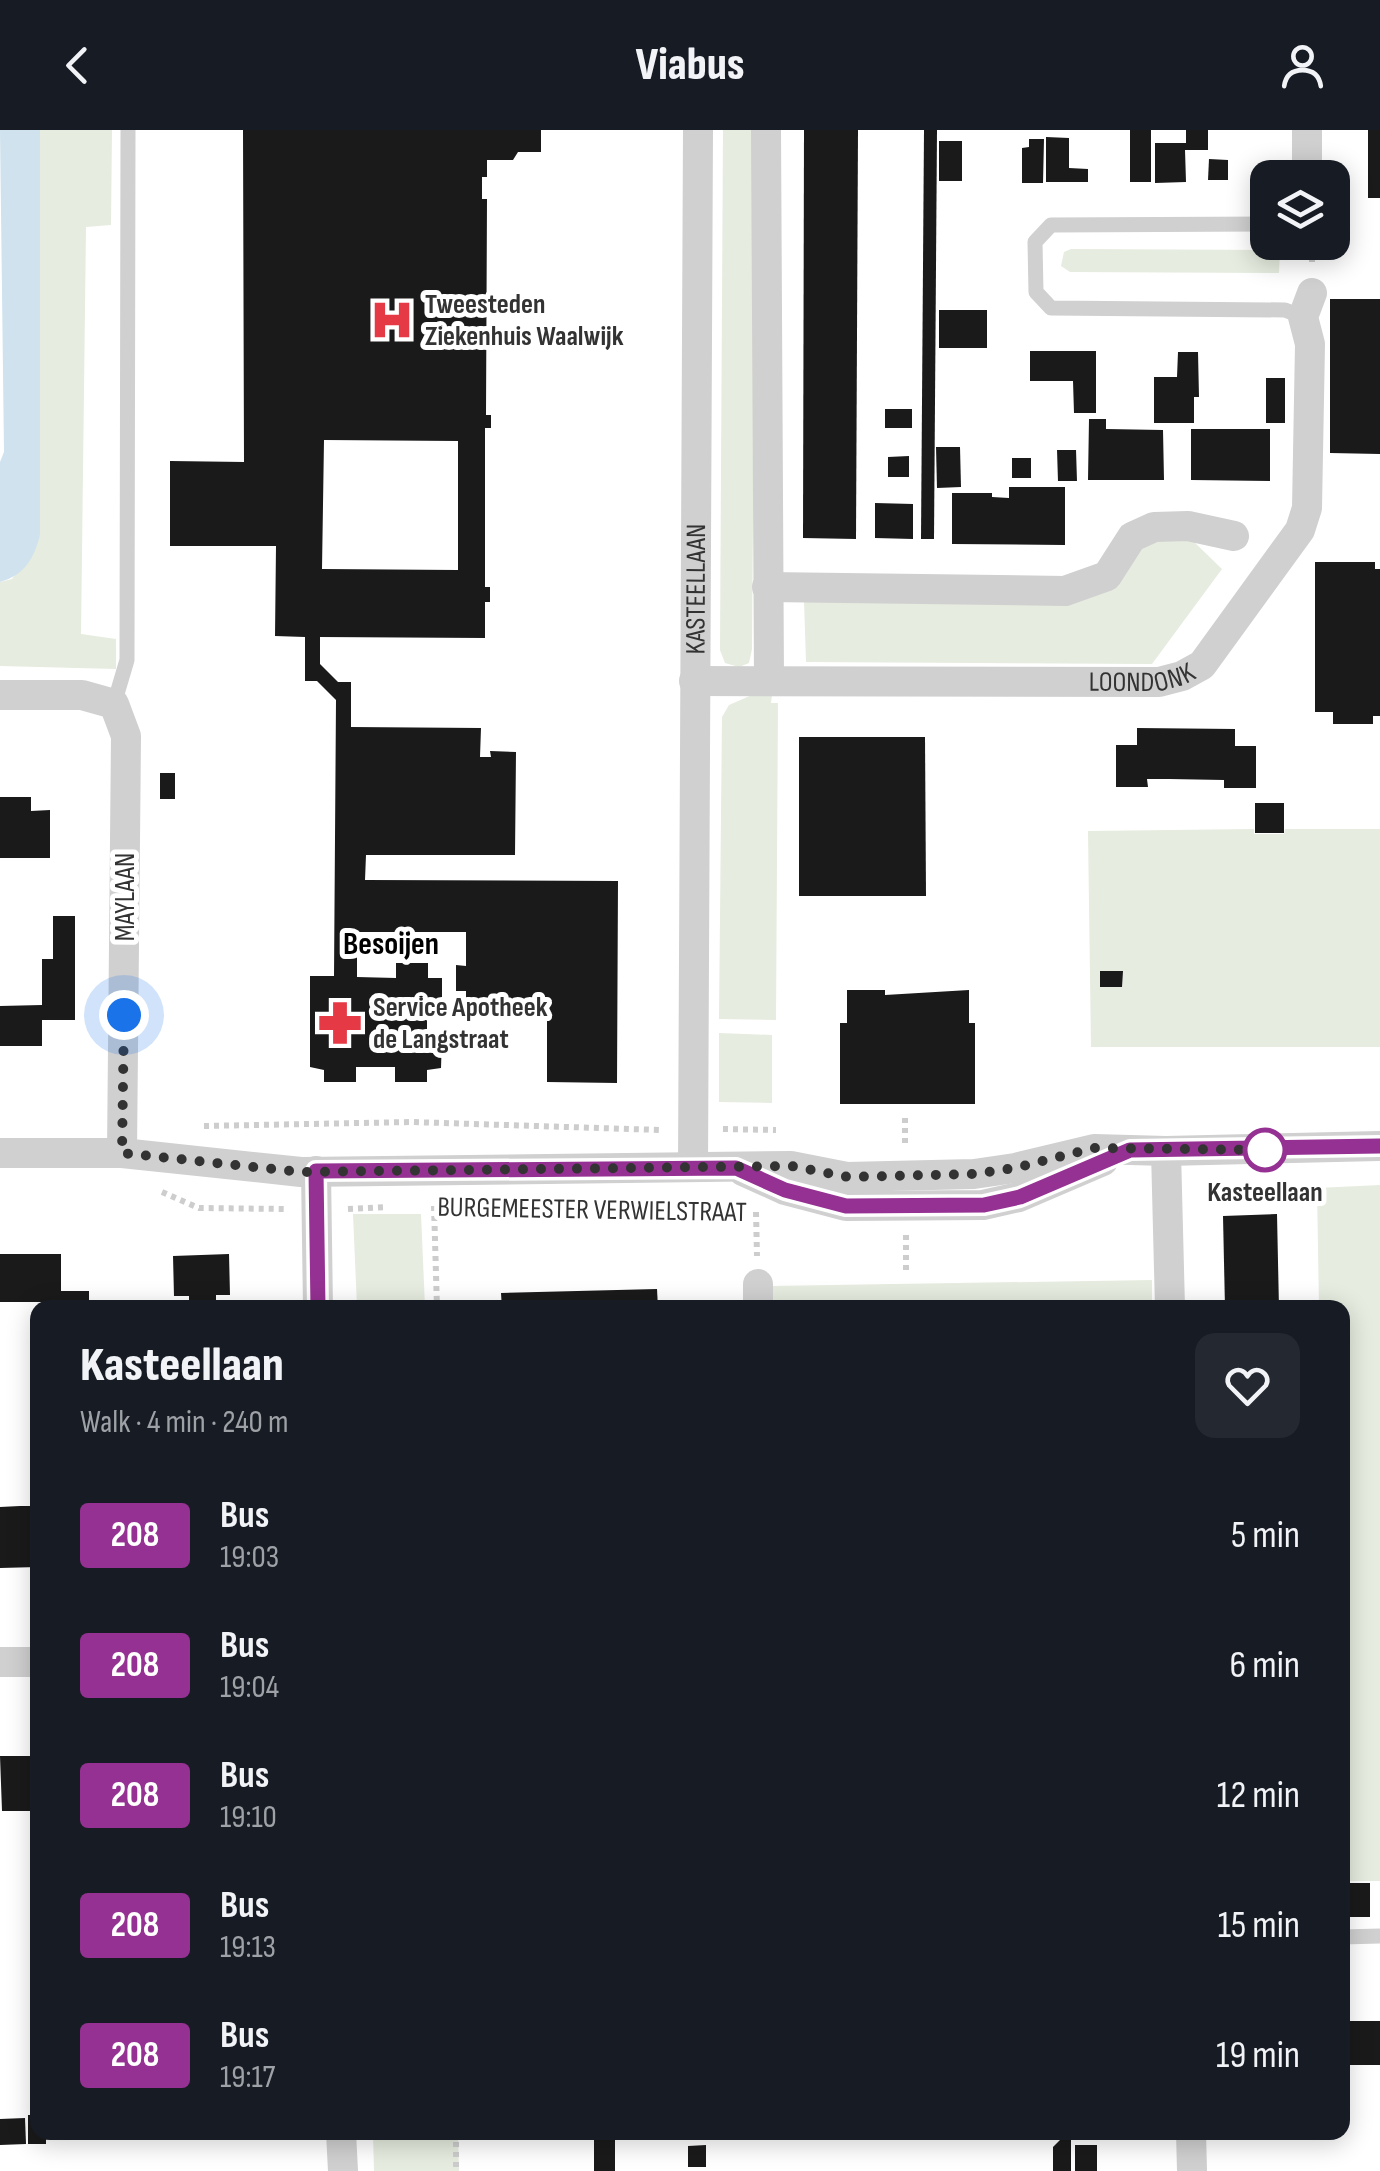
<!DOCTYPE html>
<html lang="en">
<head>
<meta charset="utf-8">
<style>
  :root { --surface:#171b24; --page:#242831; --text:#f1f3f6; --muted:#9ea1a6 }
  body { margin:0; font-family:"Sofia Sans Condensed",sans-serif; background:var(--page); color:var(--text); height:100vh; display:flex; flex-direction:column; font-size:38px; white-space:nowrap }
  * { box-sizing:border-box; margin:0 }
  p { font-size:32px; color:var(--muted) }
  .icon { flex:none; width:55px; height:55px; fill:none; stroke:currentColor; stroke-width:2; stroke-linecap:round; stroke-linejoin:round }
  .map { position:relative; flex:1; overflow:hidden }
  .panel { position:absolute; left:30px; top:1170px; width:1320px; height:840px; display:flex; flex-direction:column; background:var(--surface); border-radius:20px; box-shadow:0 5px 25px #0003 }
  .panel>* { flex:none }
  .badge { padding:0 20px; border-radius:8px; font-size:35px; line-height:65px }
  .fabs { position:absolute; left:1250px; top:30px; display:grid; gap:20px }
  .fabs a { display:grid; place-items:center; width:100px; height:100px; border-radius:20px; background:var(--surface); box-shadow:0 5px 25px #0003; font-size:50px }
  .you { position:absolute; width:50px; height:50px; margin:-25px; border:8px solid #fff; border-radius:50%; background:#1a73e8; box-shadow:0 0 0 15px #1a73e833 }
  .map>.badge { position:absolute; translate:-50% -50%; box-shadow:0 0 0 5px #fff }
  .round { display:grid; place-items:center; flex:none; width:105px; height:105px; border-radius:20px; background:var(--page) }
  .head { display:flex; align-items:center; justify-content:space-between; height:170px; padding:0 50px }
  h1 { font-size:48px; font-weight:800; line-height:75px }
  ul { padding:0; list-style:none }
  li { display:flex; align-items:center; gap:30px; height:130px; padding:0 50px }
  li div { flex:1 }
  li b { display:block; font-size:38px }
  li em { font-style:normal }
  li .badge { min-width:110px; font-weight:700; text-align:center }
  header { display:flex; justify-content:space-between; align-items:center; height:130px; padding:0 50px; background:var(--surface); font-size:45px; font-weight:800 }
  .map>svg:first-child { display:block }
</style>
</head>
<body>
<header><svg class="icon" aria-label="back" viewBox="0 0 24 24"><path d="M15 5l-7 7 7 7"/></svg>Viabus<svg class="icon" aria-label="person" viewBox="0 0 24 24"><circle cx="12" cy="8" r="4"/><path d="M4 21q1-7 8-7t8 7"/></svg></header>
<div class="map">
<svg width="1380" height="2041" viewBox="0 0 1380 2041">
  <rect width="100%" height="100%" fill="#fff"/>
  <!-- green -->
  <g fill="#e6ecdf">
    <polygon points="40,0 112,0 111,95 86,97 81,504 116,509 116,539 0,536 0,452 12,449 40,405"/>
    <polygon points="723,0 756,0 752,519 749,533 739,537 725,533 720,520"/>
    <polygon points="1071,119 1280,120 1279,143 1070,142 1061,136 1064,122"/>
    <polygon points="1191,409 1222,439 1152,534 806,532 804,470 1080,469 1146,410"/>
    <polygon points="752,565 772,565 771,573 778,573 776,890 719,889 722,587 729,575"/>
    <polygon points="1254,699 1254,704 1284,704 1285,699 1380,699 1380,917 1091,917 1088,701"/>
    <polygon points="719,903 772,905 772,973 719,972"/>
    <polygon points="1380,1055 1380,1751 1343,1751 1342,1178 1319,1177 1317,1058"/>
    <polygon points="421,1084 425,1177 357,1177 353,1084"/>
    <polygon points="1152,1150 1152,1177 772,1177 771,1156"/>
    <polygon points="373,2003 458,2003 459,2041 374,2041"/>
  </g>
  <!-- water -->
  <path fill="#cfe2ee" d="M0 0H40V405C34 428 25 445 0 452V332L4 322Z"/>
  <!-- building -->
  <g fill="#1a1a1a" fill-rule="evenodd">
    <path d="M243 0H541V22H518L513 30H487V47H482V69H487L486 285H491V298H485V457H490V472H485V508L320 507V534L338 552H351V597L481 598 480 627H491L490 621 516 622 515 725H366L365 750 618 751 617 953 547 952V876L466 875V861H456V835L466 836V802H357V847L396 848V833H428V848H442V880L427 879V906H442L441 938 427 940V952H395V937H356V952H324V940L310 937V846H334L336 570 317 551H305V507L275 506 276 416H170V331L244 332ZM324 310 458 311V440L322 439Z"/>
    <polygon points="804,0 858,0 856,409 803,408"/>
    <polygon points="924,0 937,0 934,409 921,409"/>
    <rect x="1130" y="0" width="21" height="52"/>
    <polygon points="1186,0 1208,0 1208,20 1185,20 1186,52 1155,53 1155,13 1186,13"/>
    <rect x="1368" y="0" width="12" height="68"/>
    <polygon points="1046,7 1069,8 1069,38 1088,39 1088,52 1046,52"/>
    <polygon points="1029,9 1044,9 1043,53 1022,53 1022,18 1029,17"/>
    <rect x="939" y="11" width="23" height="40"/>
    <polygon points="1209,29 1228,30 1228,50 1208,50"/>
    <polygon points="1330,169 1380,169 1380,324 1330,323"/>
    <rect x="939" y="180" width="48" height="38"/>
    <polygon points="1030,221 1096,221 1096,283 1074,283 1073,251 1030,251"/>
    <polygon points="1178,222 1198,222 1199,267 1194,267 1194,293 1154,293 1154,247 1177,247"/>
    <rect x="1266" y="248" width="19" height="45"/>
    <rect x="885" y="279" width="27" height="19"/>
    <polygon points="1089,289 1106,289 1106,299 1163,300 1164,350 1088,350"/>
    <polygon points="1191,299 1270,299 1270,351 1191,350"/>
    <polygon points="936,317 960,317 961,357 937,358"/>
    <polygon points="1057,320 1076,320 1077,351 1058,351"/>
    <polygon points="909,326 909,347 888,347 888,327"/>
    <rect x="1012" y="328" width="19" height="20"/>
    <polygon points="1009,357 1065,357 1065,415 952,414 952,363 992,363 992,367 1009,368"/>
    <polygon points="875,373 913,374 913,409 875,408"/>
    <polygon points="1315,432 1375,432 1375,439 1380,439 1380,586 1373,586 1373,594 1333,594 1333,582 1315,582"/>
    <polygon points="1137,598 1235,599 1235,616 1256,616 1256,658 1224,658 1224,650 1169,649 1147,649 1148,657 1116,657 1116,615 1137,615"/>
    <polygon points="799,607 925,607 926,766 799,766"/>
    <rect x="160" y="643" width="15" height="26"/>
    <polygon points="0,667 31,667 31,681 50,680 50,728 0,728"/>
    <rect x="1255" y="673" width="29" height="30"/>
    <polygon points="53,786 75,786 75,890 42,890 42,916 0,916 0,876 42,875 42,829 53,829"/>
    <polygon points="1100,841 1123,841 1122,857 1100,857"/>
    <polygon points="847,860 885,860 885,865 969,860 969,893 975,893 975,974 840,974 840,893 847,893"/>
    <polygon points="1277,1084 1279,1178 1225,1178 1223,1086"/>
    <polygon points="0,1124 61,1124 61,1161 89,1161 89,1178 43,1178 43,1172 0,1172"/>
    <polygon points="229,1124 230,1165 216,1165 216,1178 189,1178 189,1166 174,1166 173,1126"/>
    <polygon points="657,1159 658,1178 502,1178 501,1163"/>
    <polygon points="20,1376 38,1376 38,1437 0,1438 0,1377"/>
    <polygon points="0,1626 38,1626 38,1665 30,1665 31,1681 2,1681"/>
    <rect x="1349" y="1753" width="21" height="34"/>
    <rect x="1342" y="1891" width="38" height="44"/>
    <polygon points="28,1985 38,1985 38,2002 46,2002 46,2014 28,2014"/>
    <polygon points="25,1988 26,2014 0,2015 0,1989"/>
    <rect x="594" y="2002" width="21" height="39"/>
    <polygon points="1062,2008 1071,2008 1071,2041 1053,2041 1053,2017"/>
    <polygon points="706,2015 706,2037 688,2037 688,2016"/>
    <rect x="1075" y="2015" width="22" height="26"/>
  </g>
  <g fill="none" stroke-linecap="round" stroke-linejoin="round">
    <!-- path -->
    <g stroke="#cdcdcd" stroke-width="6" stroke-dasharray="5 5" stroke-linecap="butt">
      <polyline points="1312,132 1312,112"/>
      <polyline points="905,988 905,1017"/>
      <polyline points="204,996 412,992 661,1000"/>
      <polyline points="723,999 776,1000"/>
      <polyline points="162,1062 199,1078 286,1079"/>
      <polyline points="434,1076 437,1178"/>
      <polyline points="453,1076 741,1077"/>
      <polyline points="348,1079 386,1077"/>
      <polyline points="756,1082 757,1126"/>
      <polyline points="906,1105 906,1143"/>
      <polyline points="456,2002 456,2041"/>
    </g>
    <!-- service -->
    <g stroke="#d0d0d0" stroke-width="15">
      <polyline points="1268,94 1051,95 1035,112 1036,162 1051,178 1285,180 1303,187"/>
      <polyline points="114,574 127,530 128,0"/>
      <polyline points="1342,1807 1380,1806"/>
    </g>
    <!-- minor -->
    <g stroke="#d0d0d0" stroke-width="30">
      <polyline points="766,0 769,550"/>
      <polyline points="1307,0 1307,48"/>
      <polyline points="767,457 1065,461 1107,446 1132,407 1154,397 1188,396 1234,406"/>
      <path id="s1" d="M694 551 1159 552 1182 546 1202 535 1300 400 1307 378 1310 214 1303 187 1312 163"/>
      <polyline points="0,565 82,565 114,574 126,606 122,1023"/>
      <polyline points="1166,1021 1170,1178"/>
      <polyline points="0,1023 122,1023 301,1042 791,1036 847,1047 974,1044 1015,1038 1094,1019 1166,1021 1380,1016"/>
      <path id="s2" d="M693 1037 698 0"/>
      <polyline points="316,1041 318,1178"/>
      <polyline points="743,1041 785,1060 846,1076 983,1075 1019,1067 1103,1031"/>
      <polyline points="758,1154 758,1178"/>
      <polyline points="0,1532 38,1532"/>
      <polyline points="341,2002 343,2041"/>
      <polyline points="1191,2002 1192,2041"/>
    </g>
  </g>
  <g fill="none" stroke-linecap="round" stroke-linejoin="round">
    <!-- line casing -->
    <g stroke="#fff" stroke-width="22">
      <polyline id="line" points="318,1178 316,1041 736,1038 785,1060 846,1076 984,1075 1020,1067 1130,1020 1380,1016"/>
    </g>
    <!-- line -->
    <use href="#line" stroke="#953192" stroke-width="15"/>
    <!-- walk -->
    <polyline stroke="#333" stroke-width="10" stroke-dasharray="0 18" points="124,885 122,1023 301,1042 791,1036 848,1047 974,1044 1015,1038 1094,1018 1270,1020 1265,1020"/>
  </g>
  <!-- icons -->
  <defs>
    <g id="hospital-bare" transform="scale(3.45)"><path d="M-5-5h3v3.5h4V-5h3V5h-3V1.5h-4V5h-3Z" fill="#e63946" stroke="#fff" stroke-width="2.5" paint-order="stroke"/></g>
    <g id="pharmacy-bare" transform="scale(3.45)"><path d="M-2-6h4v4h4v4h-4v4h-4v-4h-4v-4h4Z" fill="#e63946" stroke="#fff" stroke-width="2.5" paint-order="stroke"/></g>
  </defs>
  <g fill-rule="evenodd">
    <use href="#hospital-bare" x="392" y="190"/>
    <use href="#pharmacy-bare" x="340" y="893"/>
  </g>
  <!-- markers -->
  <circle fill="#fff" stroke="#953192" stroke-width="5" cx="1265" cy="1020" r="20"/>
  <g text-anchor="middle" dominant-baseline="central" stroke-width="10" stroke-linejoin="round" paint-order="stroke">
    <!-- poi labels -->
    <g font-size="28" font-weight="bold" fill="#333" stroke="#fff" text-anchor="start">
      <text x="425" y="174">Tweesteden<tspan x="425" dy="32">Ziekenhuis Waalwijk</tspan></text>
      <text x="373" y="877">Service Apotheek<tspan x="373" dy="32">de Langstraat</tspan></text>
    </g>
    <!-- street labels -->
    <g font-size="28" fill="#333" stroke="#fff">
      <text stroke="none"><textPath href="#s2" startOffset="578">KASTEELLAAN</textPath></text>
      <text stroke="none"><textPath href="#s1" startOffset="448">LOONDONK</textPath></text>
      <text transform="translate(125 767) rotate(-90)">MAYLAAN</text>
      <text transform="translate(592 1080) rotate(1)">BURGEMEESTER VERWIELSTRAAT</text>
    </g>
    <!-- stop labels -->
    <g font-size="28" font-weight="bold" fill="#333" stroke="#fff">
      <text x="1265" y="1062">Kasteellaan</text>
    </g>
    <!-- quarter labels -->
    <g font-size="32" font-weight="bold" fill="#000" stroke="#fff">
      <text x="391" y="814">Besoijen</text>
    </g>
  </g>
</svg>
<div class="fabs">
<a><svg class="icon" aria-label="layers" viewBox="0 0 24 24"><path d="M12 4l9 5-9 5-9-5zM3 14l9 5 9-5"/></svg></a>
</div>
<div class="you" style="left:124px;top:885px"></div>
<section class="panel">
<div class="head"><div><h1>Kasteellaan</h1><p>Walk · 4 min · 240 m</p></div><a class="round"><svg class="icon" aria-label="heart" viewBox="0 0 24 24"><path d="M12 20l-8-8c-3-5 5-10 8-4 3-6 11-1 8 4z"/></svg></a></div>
<ul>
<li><span class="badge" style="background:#953192;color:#fff">208</span><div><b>Bus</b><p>19:03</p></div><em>5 min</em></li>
<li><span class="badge" style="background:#953192;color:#fff">208</span><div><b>Bus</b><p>19:04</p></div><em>6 min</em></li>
<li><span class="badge" style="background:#953192;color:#fff">208</span><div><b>Bus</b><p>19:10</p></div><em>12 min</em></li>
<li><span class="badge" style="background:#953192;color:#fff">208</span><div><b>Bus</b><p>19:13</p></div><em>15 min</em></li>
<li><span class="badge" style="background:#953192;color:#fff">208</span><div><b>Bus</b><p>19:17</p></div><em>19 min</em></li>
</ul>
</section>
</div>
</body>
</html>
